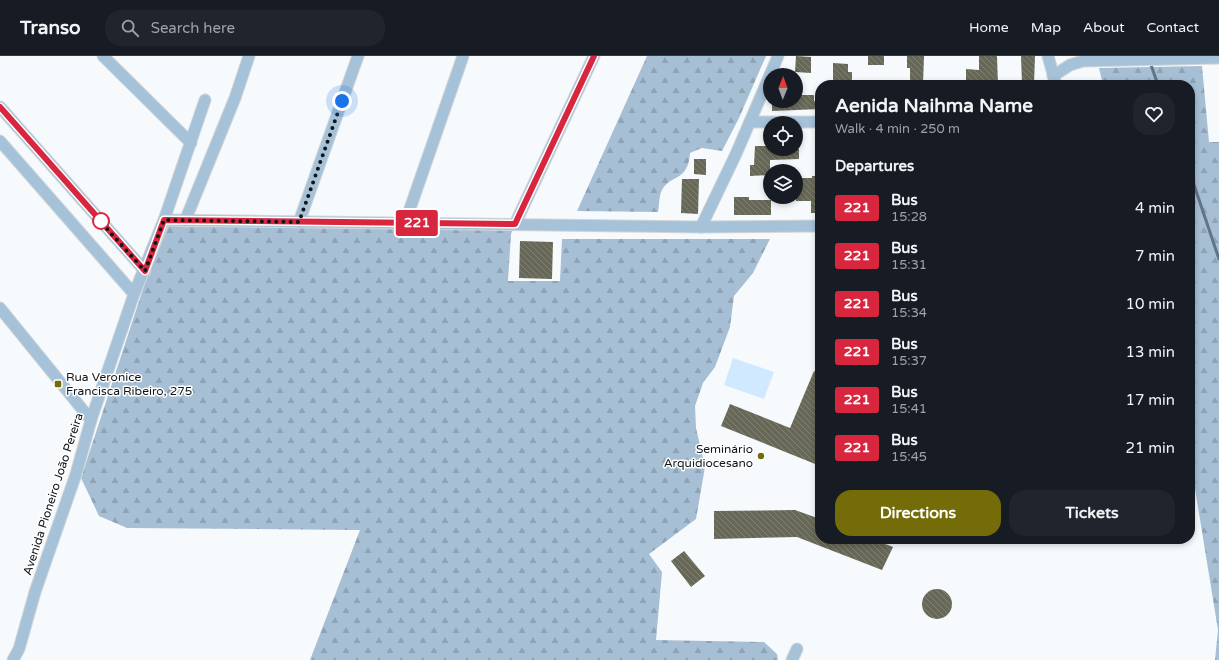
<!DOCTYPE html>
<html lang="en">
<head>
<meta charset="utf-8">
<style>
  :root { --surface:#171b24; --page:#20242c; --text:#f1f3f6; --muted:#9ea1a6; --line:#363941; --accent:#736c08 }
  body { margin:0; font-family:"Varela Round",sans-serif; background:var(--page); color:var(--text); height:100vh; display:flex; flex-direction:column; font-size:15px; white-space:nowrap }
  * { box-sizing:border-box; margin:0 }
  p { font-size:13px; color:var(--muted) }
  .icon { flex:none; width:22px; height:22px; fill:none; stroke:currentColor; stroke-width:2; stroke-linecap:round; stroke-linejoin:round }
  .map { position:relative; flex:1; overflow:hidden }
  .panel { position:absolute; left:815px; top:24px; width:380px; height:464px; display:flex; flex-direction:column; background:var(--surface); border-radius:16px; box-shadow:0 2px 6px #0003 }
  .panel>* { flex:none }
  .badge { padding:0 8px; border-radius:3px; font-size:14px; line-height:26px }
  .needle { width:26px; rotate:1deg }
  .tools { position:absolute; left:763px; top:12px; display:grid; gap:8px }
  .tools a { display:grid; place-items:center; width:40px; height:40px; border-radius:50%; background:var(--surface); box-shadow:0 2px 6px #0003; font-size:20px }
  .you { position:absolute; width:20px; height:20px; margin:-10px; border:3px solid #fff; border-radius:50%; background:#1a73e8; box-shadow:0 0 0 6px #1a73e833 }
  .map>.badge { position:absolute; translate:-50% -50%; box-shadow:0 0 0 2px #fff }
  h2 { padding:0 20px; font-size:15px; line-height:36px }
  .round { display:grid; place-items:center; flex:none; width:42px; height:42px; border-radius:16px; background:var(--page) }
  .headline { display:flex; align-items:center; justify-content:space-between; height:68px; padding:0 20px }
  h1 { font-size:19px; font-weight:700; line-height:30px }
  .cta { display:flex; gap:8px; margin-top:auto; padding:8px 20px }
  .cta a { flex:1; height:46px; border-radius:16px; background:var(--accent); color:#fff; font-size:16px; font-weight:700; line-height:46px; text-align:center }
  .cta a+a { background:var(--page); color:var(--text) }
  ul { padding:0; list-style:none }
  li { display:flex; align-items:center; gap:12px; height:48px; padding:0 20px }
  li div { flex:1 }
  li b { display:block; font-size:15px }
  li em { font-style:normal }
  li .badge { min-width:44px; font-weight:700; text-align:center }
  header { display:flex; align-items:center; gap:24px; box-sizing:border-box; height:56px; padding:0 20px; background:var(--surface); border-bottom:1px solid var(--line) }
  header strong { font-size:19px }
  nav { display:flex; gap:22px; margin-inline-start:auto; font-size:14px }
  .search { width:280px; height:36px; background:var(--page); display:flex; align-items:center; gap:10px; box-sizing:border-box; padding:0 14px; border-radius:16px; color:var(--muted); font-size:15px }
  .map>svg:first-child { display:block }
</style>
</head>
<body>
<header>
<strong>Transo</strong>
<div class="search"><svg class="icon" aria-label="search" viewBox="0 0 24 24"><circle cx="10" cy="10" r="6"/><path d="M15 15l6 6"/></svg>Search here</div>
<nav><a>Home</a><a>Map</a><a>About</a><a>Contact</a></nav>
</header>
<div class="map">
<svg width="1219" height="604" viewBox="0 0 1219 604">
  <defs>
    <pattern id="forest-firs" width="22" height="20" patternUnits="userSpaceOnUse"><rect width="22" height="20" fill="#a6bfd4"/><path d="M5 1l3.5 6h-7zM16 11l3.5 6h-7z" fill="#8ea3b5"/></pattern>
    <pattern id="building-back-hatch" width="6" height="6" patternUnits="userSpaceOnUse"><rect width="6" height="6" fill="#686857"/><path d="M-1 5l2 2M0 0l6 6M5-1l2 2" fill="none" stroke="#808075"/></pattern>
  </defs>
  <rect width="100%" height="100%" fill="#f7fafc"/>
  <!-- forest -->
  <g fill="url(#forest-firs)">
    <path d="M647 0H766L739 62 722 95 702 92 690 97C688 127 670 117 661 136 659 142 659 150 658 156L577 155Z"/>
    <polygon points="1202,10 1209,86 1219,86 1219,604 1215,604 1218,574 1190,402 1190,29 1103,29 1099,12"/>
    <polygon points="166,163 515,168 511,178 508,225 560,225 562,183 770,183 753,217 734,240 730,271 715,311 703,327 695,350 696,372 705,411 696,463 649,498 662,516 656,584 764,586 777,598 778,604 310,604 360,474 127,472 99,460 81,422"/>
  </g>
  <!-- pitch -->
  <polygon fill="#d0e9fe" points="733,302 774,316 764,343 724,329"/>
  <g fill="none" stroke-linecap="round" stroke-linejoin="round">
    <!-- stream -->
    <g stroke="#637585" stroke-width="3">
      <polyline points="1150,6 1158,29"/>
      <polyline points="1190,117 1219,203"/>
    </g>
  </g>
  <!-- building -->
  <g fill="url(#building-back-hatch)">
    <polygon points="796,0 811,1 811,17 795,16"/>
    <rect x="868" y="0" width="16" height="9"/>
    <polygon points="907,0 924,0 923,29 910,29 910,12 907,12"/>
    <polygon points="979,0 997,0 998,29 966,29 966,13 979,14"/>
    <polygon points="1021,0 1035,0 1034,29 1022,29"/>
    <polygon points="833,7 848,8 848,16 852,16 852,27 833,27"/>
    <polygon points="796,39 814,39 814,45 820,45 820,53 772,55 772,45 796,45"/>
    <polygon points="755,90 770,90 769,93 799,93 799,103 770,104 770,119 750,120 750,109 754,109"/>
    <polygon points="694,103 706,103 706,119 694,118"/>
    <polygon points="812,120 820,120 820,157 811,157 811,145 796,145 796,122 812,122"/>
    <polygon points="682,123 699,123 698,158 681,157"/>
    <polygon points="734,141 749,141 749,144 771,144 771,159 734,159"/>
    <polygon points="520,185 553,186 552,223 519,222"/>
    <polygon points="814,315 820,317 820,410 721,370 730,348 790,372"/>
    <polygon points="795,454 820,463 820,483 872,483 893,491 882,514 797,481 714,483 714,455"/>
    <polygon points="684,495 705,520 691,531 671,505"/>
    <circle cx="937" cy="548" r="15"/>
  </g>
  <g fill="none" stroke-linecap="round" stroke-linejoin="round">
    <!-- minor casing -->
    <g stroke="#d2d6d8" stroke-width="13">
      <g id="minor">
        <polyline points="103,0 191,87"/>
        <polyline points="1048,0 1056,29"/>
        <polyline points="770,19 778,0"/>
        <polyline points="1053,20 1070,9 1083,5 1219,2"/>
        <polyline points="0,51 145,215"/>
        <polyline points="750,66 820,66"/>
        <polyline points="0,85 134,238"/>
        <polyline points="164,164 701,171 820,170"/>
        <polyline points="185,165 235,42 249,0"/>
        <polyline points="299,166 358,0"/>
        <polyline points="405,167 463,0"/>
        <polyline points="515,168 594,0"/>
        <polyline points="701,171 736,98 770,19"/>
        <polyline points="0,252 91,364"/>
        <polyline points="13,604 19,593 35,536 76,418 91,364 134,238 164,164 205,44"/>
        <polyline points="792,604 797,593"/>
      </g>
    </g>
    <!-- minor -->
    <use href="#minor" stroke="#a6c2d9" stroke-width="11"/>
  </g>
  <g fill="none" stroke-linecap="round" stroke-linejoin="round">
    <!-- line casing -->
    <g stroke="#fff" stroke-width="9">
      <polyline id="line" points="0,51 145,215 164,164 515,168 594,0"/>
    </g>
    <!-- line -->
    <use href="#line" stroke="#d7263d" stroke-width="6"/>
    <!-- walk -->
    <polyline stroke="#11161b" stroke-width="4" stroke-dasharray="0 7.2" points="101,165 99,164 145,215 164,164 299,166 342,45"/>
  </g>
  <!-- markers -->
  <circle fill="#fff" stroke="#d7263d" stroke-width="2" cx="101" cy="165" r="8"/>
  <g fill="#736c08" stroke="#fff" stroke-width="1.5">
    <rect x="54" y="324" width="8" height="8" rx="2"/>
    <circle cx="761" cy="400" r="4"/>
  </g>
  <g text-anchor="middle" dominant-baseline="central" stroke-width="3" stroke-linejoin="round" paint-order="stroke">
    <!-- poi labels -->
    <g font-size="12" fill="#11161b" stroke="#fff" text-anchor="start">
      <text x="66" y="321">Rua Veronice<tspan x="66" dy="14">Francisca Ribeiro, 275</tspan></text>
      <text x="753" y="393" text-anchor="end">Seminário<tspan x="753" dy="14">Arquidiocesano</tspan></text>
    </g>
    <!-- street labels -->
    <g font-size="12" fill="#11161b" stroke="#fff">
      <text transform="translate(53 438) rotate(-72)">Avenida Pioneiro João Pereira</text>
    </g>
  </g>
</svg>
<div class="tools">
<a><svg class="needle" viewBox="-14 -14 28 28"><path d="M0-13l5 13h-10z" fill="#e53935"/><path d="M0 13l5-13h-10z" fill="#9ea1a6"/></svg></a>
<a><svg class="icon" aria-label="locate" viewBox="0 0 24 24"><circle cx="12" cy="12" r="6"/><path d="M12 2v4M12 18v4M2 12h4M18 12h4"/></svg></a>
<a><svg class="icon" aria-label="layers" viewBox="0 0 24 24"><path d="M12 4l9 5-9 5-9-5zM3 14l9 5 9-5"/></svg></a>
</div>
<div class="you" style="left:342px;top:45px"></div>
<b class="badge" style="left:417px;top:167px;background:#d7263d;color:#fff">221</b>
<section class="panel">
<div class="headline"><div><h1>Aenida Naihma Name</h1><p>Walk · 4 min · 250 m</p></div><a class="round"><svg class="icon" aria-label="heart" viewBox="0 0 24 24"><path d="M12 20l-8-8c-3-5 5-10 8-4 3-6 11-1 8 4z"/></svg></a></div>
<h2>Departures</h2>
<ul>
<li><span class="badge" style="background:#d7263d;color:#fff">221</span><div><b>Bus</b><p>15:28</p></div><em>4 min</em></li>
<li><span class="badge" style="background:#d7263d;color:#fff">221</span><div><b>Bus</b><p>15:31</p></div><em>7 min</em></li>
<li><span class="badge" style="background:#d7263d;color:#fff">221</span><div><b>Bus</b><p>15:34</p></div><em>10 min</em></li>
<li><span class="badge" style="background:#d7263d;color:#fff">221</span><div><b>Bus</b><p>15:37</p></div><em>13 min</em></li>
<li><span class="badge" style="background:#d7263d;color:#fff">221</span><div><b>Bus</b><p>15:41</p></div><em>17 min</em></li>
<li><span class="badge" style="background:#d7263d;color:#fff">221</span><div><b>Bus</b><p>15:45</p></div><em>21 min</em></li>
</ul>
<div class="cta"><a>Directions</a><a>Tickets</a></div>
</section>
</div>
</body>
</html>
